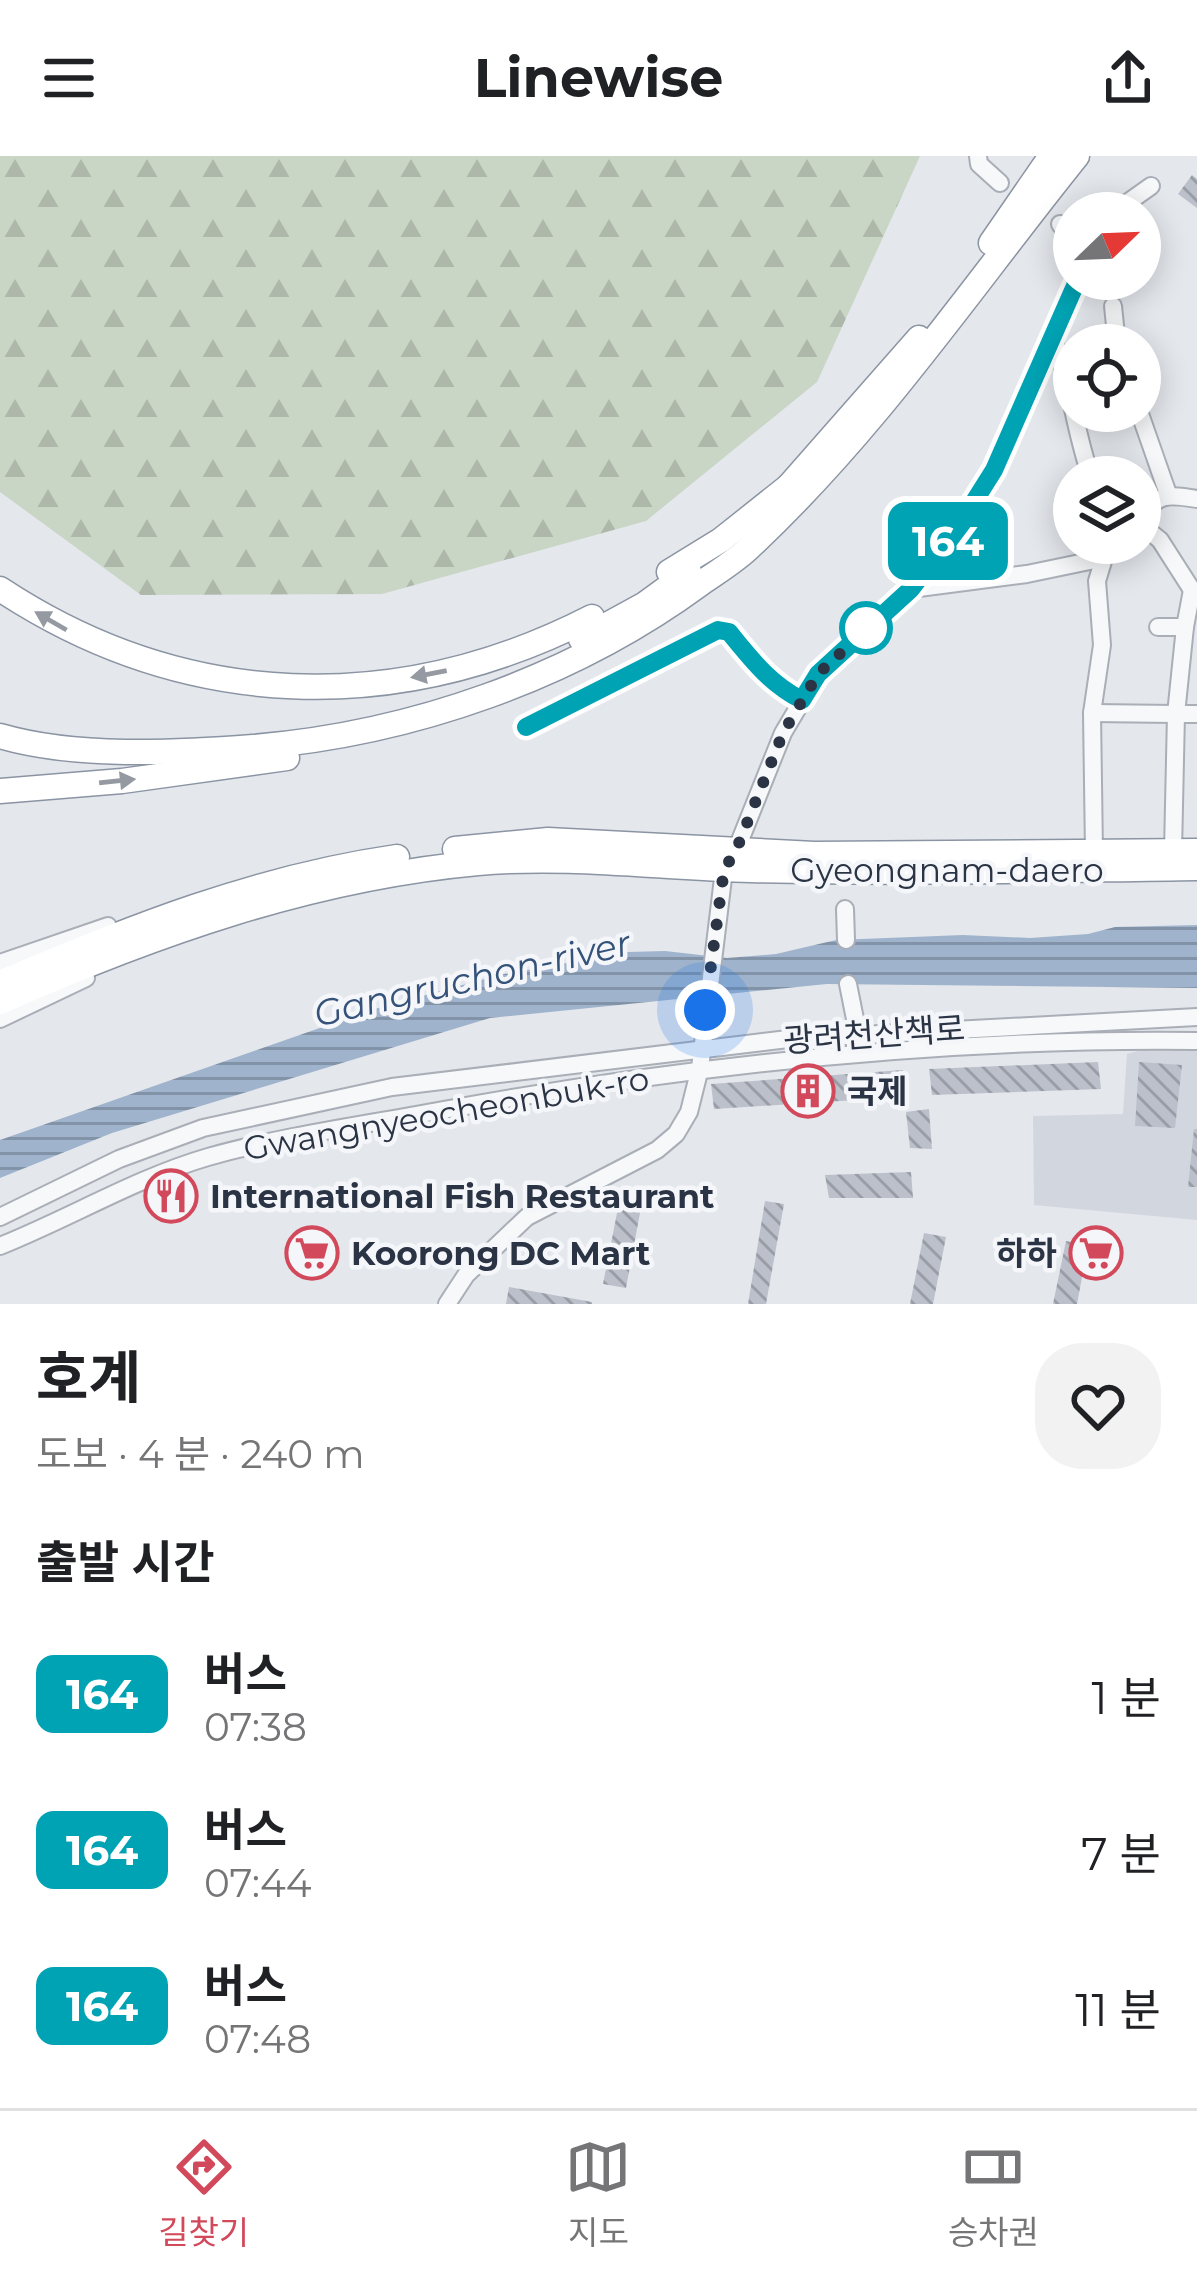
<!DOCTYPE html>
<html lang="ko">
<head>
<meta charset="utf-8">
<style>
  :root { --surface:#fff; --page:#f2f2f2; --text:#202124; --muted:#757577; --line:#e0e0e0; --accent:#d1495b }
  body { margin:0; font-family:Montserrat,"Noto Sans KR",sans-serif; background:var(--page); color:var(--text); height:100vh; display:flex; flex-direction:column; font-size:45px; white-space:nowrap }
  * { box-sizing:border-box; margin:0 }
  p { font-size:39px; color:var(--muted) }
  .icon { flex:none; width:66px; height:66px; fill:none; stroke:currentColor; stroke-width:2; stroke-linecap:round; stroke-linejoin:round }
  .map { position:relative; height:1148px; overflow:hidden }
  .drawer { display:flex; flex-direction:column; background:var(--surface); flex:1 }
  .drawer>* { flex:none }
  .badge { padding:0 24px; border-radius:18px; font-size:42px; line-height:78px }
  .needle { width:78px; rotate:67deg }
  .controls { position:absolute; left:1053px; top:36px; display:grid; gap:24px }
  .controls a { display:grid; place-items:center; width:108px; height:108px; border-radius:50%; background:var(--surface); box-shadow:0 6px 30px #0003; font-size:60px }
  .you { position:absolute; width:60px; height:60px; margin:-30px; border:9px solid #fff; border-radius:50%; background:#1a73e8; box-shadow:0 0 0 18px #1a73e833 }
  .map>.badge { position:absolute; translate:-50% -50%; box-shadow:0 0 0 6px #fff }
  h2 { padding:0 36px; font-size:45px; line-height:108px }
  .round { display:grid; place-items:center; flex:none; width:126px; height:126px; border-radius:48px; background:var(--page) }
  .headline { display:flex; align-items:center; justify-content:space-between; height:204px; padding:0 36px }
  h1 { font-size:57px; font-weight:700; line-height:90px }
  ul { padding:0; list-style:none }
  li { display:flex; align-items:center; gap:36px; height:156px; padding:0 36px }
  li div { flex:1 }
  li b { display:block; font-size:45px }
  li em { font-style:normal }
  li .badge { min-width:132px; font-weight:700; text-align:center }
  header { display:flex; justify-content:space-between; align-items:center; height:156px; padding:0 36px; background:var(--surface); font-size:54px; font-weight:700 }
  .menu { display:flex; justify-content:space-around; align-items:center; height:168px; border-top:3px solid var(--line); background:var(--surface); font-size:33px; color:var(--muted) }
  .menu a { display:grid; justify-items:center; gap:6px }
  .menu .current { color:var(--accent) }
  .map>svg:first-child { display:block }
</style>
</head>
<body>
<header><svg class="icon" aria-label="menu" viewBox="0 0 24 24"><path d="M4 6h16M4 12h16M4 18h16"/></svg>Linewise<svg class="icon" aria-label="share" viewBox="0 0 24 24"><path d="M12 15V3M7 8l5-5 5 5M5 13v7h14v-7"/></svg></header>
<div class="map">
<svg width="1197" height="1148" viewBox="0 0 1197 1148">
  <defs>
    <pattern id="forest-firs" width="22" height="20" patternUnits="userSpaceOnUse" patternTransform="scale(3)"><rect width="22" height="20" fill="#c9d6c5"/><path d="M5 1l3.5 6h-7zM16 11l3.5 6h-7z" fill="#adb8ab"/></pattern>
    <pattern id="water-rules" width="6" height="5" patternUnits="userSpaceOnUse" patternTransform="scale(3)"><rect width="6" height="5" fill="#9fb4cc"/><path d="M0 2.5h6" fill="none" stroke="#8293a7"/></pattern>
    <pattern id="building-back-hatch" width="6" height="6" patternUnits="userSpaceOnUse" patternTransform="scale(3)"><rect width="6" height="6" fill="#bbc0ca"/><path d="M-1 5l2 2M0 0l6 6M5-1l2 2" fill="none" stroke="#989da6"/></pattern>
  </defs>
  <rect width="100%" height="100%" fill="#e4e7ec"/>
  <!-- built -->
  <polygon fill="#d2d6de" points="1178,884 1197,885 1197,1064 1034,1049 1033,960 1123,958 1127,898"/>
  <!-- forest -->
  <polygon fill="url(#forest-firs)" points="0,0 920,0 817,226 646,365 382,438 141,439 0,336"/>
  <!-- water -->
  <polygon fill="url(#water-rules)" points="1197,769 1197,832 827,828 490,862 112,977 0,1022 0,984 371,854 499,819 628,796 665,795 727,802 776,798 836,784 963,779 1030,782 1088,778 1115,771"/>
  <!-- building -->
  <g fill="url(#building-back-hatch)">
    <polygon points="1192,19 1197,23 1197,52 1178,38"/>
    <polygon points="967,375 987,378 981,416 962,413"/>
    <polygon points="1098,906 1101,933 932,939 929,913"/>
    <polygon points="1139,906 1182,909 1175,972 1135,970"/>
    <polygon points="903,914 903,941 714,953 711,928"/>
    <polygon points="929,953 932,993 910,992 906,956"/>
    <polygon points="1194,973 1197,973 1197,1031 1188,1031"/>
    <polygon points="911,1016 913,1042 829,1042 825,1019"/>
    <polygon points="621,1037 643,1041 626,1132 603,1128"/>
    <polygon points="765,1045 784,1048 766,1148 748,1148"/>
    <polygon points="924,1077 946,1081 933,1148 910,1148"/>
    <polygon points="1066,1085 1088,1089 1077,1148 1053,1148"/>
    <polygon points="509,1131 592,1146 592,1148 506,1148"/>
  </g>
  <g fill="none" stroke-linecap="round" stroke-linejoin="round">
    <!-- minor casing -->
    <g stroke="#a9aeb7" stroke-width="20">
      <g id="minor">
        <polyline points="978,0 979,8 1000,27"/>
        <polyline points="1113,57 1151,30"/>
        <polyline points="1060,68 1074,86"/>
        <polyline points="1113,150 1117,189"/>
        <path d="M1051 178C1071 224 1074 274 1091 321"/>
        <polyline points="1139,255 1168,338"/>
        <path d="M1140 363C1157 337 1168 338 1197 343"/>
        <polyline points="1140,368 1160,384 1192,434"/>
        <polyline points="911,433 1027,418 1104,402"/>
        <polyline points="1185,471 1192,434 1197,435"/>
        <polyline points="1092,557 1176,558 1185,471 1158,471"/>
        <path d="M526 571 718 474 729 476C751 503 770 528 802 544"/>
        <polyline points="1173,695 1176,558 1197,558"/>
        <polyline points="1094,696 1092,557 1102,489 1097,425 1104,402 1119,387"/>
        <polyline points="845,753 846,784"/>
        <polyline points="0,807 108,770"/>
        <polyline points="848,828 858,878"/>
        <polyline points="0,863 86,822"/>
        <polyline points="0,1061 119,1003 203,972 392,931 788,883 1197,861"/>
        <path d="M0 1090C70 1062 136 1022 208 1001 286 979 369 968 449 953 697 908 945 882 1197 885"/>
        <polyline points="447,1148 466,1119 527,1061 657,994 676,978 689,956 700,912 724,714 737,692 783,577 818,518 911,433 955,376 994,314 1078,123"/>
      </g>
    </g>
    <!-- highway casing -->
    <g stroke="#8b94a3" stroke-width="27">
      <g id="highway">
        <polyline points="991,87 1051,0"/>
        <polyline points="788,331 919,182"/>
        <polyline points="669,416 721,384 789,330"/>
        <path d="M0 433C185 555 397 561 592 461"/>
        <polyline points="581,483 645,448 689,416"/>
        <path d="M0 580C75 602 176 597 253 591 411 578 572 522 700 428 717 416 736 405 751 390 876 273 970 133 1077 0"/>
        <polyline points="0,635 122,625 287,602"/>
        <polyline points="455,693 548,684 814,698 1197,695"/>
        <path d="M0 827C129 772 257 721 397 701"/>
        <path d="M0 846C152 779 311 722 478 707 570 699 660 712 751 714 900 718 1048 714 1197 712"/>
      </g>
    </g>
    <!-- minor -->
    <use href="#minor" stroke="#f7f8fa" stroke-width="16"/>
    <!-- highway -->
    <use href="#highway" stroke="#fff" stroke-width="24"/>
  </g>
  <!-- one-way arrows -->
  <defs><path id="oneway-solid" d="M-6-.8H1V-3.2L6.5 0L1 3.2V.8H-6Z" transform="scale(3)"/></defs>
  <g fill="#959aa2">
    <use href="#oneway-solid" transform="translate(51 465) rotate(-150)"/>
    <use href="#oneway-solid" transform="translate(429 518) rotate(169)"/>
    <use href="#oneway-solid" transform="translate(117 625) rotate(-6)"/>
  </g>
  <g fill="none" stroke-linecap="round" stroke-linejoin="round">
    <!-- line casing -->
    <g stroke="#fff" stroke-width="27">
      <path id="line" d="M526 571 718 474 729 476C751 503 770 528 802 544L818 518 911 433 955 376 994 314 1078 123"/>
    </g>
    <!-- line -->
    <use href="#line" stroke="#00a3b4" stroke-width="18"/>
    <!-- walk -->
    <polyline stroke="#2b3445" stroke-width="12" stroke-dasharray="0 21.6" points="705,854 724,714 737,692 783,577 818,518 874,466 866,472"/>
  </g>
  <!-- icons -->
  <defs>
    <g id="building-ring" transform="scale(2.7)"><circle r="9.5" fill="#f4f6f9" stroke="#d1495b" stroke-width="1.5"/><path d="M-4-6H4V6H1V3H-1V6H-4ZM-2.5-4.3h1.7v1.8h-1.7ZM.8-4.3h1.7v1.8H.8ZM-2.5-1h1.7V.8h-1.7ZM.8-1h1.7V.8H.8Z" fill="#d1495b"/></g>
    <g id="restaurant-ring" transform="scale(2.7)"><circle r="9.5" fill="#f4f6f9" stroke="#d1495b" stroke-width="1.5"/><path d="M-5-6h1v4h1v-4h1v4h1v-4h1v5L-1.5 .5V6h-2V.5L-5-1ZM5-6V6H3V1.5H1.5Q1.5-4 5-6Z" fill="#d1495b"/></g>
    <g id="supermarket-ring" transform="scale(2.7)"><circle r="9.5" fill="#f4f6f9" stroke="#d1495b" stroke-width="1.5"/><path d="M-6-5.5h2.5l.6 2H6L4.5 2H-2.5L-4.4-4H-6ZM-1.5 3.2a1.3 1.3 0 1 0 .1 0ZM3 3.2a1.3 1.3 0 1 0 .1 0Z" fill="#d1495b"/></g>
  </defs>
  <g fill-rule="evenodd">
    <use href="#building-ring" x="808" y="935"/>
    <use href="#restaurant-ring" x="171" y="1040"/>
    <use href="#supermarket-ring" x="312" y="1097"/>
    <use href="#supermarket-ring" x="1096" y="1097"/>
  </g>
  <!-- markers -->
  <circle fill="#fff" stroke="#00a3b4" stroke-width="6" cx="866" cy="472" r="24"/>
  <g text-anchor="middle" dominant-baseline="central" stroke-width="9" stroke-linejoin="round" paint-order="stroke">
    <!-- street labels -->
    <g font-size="33" fill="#2b3445" stroke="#f4f6f9">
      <text x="947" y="714">Gyeongnam-daero</text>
      <text transform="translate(874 878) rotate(-4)">광려천산책로</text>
      <text transform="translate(446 957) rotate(-10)">Gwangnyeocheonbuk-ro</text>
    </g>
    <!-- poi labels -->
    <g font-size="33" font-weight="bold" fill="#2b3445" stroke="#f4f6f9" text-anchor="start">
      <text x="847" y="935">국제</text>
      <text x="210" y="1040">International Fish Restaurant</text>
      <text x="351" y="1097">Koorong DC Mart</text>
      <text x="1057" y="1097" text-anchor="end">하하</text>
    </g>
    <!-- water labels -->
    <g font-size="36" font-style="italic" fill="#34527a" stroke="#f4f6f9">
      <text transform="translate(472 822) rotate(-13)">Gangruchon-river</text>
    </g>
  </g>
</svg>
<div class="controls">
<a><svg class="needle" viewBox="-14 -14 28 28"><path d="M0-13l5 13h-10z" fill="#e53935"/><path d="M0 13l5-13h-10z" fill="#757577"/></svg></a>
<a><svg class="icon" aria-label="locate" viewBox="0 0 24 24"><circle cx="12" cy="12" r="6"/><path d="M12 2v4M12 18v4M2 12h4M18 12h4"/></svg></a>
<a><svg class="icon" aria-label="layers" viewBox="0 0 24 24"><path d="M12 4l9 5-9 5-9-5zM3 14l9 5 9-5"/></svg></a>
</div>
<div class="you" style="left:705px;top:854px"></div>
<b class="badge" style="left:948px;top:385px;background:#00a3b4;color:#fff">164</b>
</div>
<section class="drawer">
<div class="headline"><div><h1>호계</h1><p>도보 · 4 분 · 240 m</p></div><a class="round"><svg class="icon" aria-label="heart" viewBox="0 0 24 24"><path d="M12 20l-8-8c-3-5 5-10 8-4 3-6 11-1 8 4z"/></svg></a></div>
<h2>출발 시간</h2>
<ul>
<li><span class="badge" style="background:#00a3b4;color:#fff">164</span><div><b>버스</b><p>07:38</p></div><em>1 분</em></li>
<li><span class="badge" style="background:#00a3b4;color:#fff">164</span><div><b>버스</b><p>07:44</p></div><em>7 분</em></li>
<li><span class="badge" style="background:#00a3b4;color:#fff">164</span><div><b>버스</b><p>07:48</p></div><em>11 분</em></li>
</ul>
</section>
<nav class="menu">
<a class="current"><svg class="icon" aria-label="directions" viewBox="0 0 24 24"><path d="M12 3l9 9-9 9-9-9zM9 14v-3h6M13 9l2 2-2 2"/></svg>길찾기</a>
<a><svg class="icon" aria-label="map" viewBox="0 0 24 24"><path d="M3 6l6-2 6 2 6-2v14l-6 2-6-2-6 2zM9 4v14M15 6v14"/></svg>지도</a>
<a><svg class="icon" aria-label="tickets" viewBox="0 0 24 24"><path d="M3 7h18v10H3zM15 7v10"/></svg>승차권</a>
</nav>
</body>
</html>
